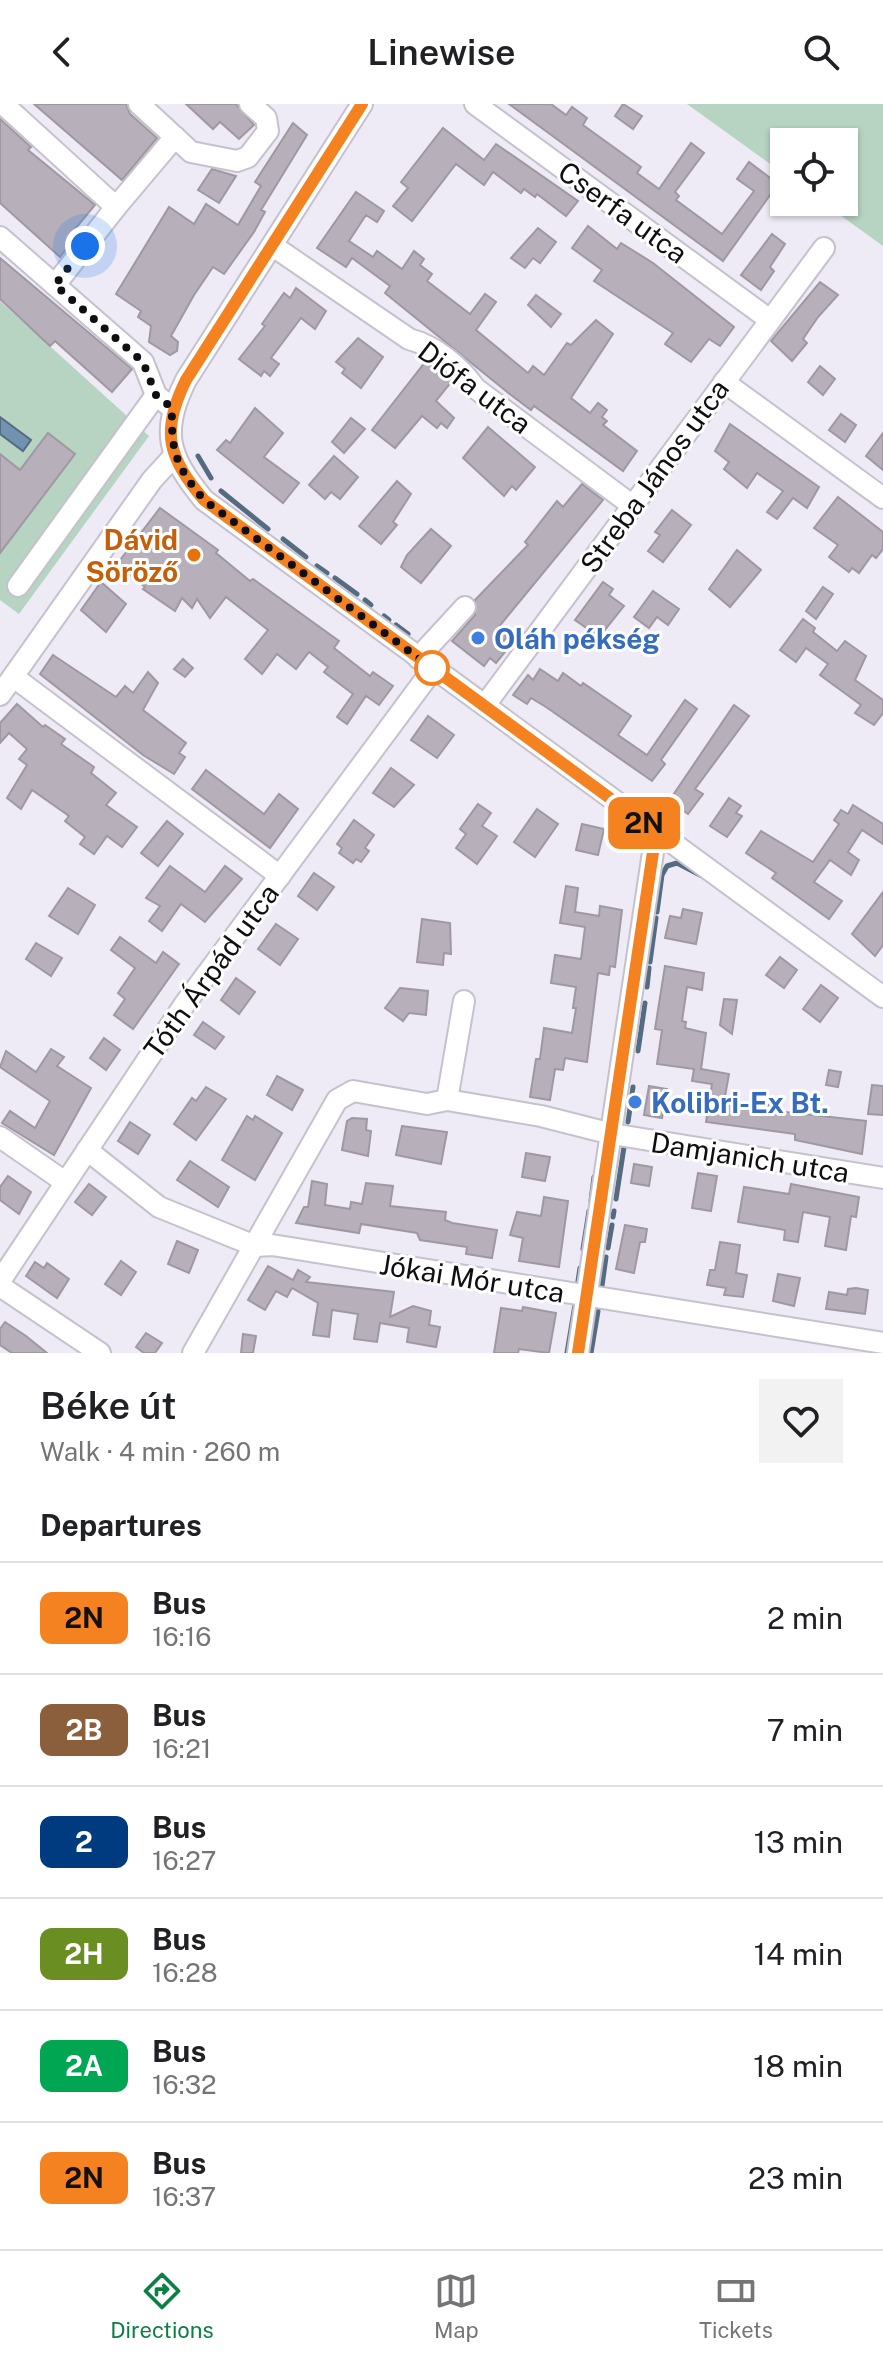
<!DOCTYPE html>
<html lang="en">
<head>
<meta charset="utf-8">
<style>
  :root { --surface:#fff; --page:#f2f2f2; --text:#202124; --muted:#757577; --line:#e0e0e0; --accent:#0b8043 }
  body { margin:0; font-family:"Public Sans",sans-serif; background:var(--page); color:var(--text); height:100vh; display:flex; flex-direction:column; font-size:30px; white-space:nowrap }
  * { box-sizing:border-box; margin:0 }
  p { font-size:26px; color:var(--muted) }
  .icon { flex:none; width:44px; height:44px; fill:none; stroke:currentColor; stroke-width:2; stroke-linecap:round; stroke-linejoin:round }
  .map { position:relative; height:1249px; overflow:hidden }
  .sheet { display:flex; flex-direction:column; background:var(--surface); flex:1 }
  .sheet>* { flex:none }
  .badge { padding:0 16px; border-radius:12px; font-size:28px; line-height:52px }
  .tools { position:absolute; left:770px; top:24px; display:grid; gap:16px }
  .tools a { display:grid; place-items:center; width:88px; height:88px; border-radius:0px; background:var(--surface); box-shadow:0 2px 6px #0004; font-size:40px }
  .you { position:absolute; width:40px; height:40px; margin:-20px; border:6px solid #fff; border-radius:50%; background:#1a73e8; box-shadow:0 0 0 12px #1a73e833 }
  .map>.badge { position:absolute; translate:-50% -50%; box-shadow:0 0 0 4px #fff }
  h2 { padding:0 40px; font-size:30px; line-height:72px }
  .round { display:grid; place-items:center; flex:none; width:84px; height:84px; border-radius:0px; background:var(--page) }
  .overview { display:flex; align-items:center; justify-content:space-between; height:136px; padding:0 40px }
  h1 { font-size:38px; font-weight:600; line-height:60px }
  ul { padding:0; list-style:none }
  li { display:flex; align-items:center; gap:24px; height:112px; padding:0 40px; border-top:2px solid var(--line) }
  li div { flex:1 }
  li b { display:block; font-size:30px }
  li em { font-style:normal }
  li .badge { min-width:88px; font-weight:700; text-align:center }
  header { display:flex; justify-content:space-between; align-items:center; height:104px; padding:0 40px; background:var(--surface); font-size:36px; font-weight:600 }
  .tab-bar { display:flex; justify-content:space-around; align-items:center; height:112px; border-top:2px solid var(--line); background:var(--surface); font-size:22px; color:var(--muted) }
  .tab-bar a { display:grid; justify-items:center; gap:4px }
  .tab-bar .on { color:var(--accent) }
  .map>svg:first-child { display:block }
</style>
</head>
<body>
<header><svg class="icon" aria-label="back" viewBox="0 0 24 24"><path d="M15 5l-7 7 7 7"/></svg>Linewise<svg class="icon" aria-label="search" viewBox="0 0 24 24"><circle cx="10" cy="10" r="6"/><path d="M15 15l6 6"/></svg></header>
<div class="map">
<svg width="883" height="1249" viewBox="0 0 883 1249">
  <rect width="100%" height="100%" fill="#eeeaf6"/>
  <!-- green -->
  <g fill="#b6d4c1">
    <polygon points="687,0 883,0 883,142 822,98 844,98 844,38 784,38 784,70"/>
    <polygon points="0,197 149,332 19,510 0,496"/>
  </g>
  <!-- water -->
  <polygon fill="#7293af" stroke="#546b80" stroke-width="2" points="0,313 31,336 23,347 0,330"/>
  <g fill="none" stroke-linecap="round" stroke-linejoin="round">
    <!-- stream -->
    <g stroke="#546b80" stroke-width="5">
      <polyline points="198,352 211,374"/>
      <polyline points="221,387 268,425"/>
      <polyline points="283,435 306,453"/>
      <polyline points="317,462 327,469"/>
      <polyline points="335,474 357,490"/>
      <polyline points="365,496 371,501"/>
      <polyline points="384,512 389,516"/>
      <polyline points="396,521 408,530"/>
      <polyline points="657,808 662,771 667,762 677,759 700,771"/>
      <polyline points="650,858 656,814"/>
      <polyline points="647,883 649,864"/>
      <polyline points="638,947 645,899"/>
      <polyline points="628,1018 633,983"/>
      <polyline points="616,1095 624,1043"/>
      <polyline points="591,1097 594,1073"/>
      <polyline points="613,1113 614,1107"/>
      <polyline points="608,1144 612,1121"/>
      <polyline points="583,1145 589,1107"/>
      <polyline points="578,1177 580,1164"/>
      <polyline points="602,1182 606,1153"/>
      <polyline points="567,1249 575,1201"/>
      <polyline points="591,1249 598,1207"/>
    </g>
  </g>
  <!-- building -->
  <g fill="#b7b0ba" stroke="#9f98a2" stroke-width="2">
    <polygon points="34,0 126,0 130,10 157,34 122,76"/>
    <polygon points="186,0 236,0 254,21 239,35 220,18 213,25"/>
    <polygon points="509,0 551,0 566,11 572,3 587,14 583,21 641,63 637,69 659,85 691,39 704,49 675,88 679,92 676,96 722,130 754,87 737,75 749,58 778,80 723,157"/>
    <polygon points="623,0 642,12 633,25 615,12"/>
    <polygon points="0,15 31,43 28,46 95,101 75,125 79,129 60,153 0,99"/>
    <polygon points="293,19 307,31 261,106 265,108 254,128 224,170 213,163 194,191 171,232 178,238 177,247 170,251 149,238 151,222 138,213 141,207 116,190 169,103 194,120 206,100 238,121 261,82 255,78"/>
    <polygon points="443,24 484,56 496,40 578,97 566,112 537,90 535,93 524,85 521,89 493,68 484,81 456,60 412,117 393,102 408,84 401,78"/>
    <polygon points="212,65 236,72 219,99 198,86"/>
    <polygon points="356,88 384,107 377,118 366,111 349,137 373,153 377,147 402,165 414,147 424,155 420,161 432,170 427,177 470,210 485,190 496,198 476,226 528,269 533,262 544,271 567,239 571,241 596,216 613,230 571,294 590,309 598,299 607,306 602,313 607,317 603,321 637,347 623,367 534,302 531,306 511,291 385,189 390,182 352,154 346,163 317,144"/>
    <polygon points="588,122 617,145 621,139 653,159 734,223 720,242 709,235 691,258 665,240 673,229 594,177 602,166 572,144"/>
    <polygon points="538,124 556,138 540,159 533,154 525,164 511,154"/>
    <polygon points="772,130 785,140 770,163 774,167 761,186 741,171"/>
    <polygon points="0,154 132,265 112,288 55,237 50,242 0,195"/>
    <polygon points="820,178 838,191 818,213 803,235 807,239 792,257 771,237"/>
    <polygon points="296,184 326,207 315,225 301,214 271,254 279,260 270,272 264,267 261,272 239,255 265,222 262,220 284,189 290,194"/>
    <polygon points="536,191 561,210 551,223 528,201"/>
    <polygon points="358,234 383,253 361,284 342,269 345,265 336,258"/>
    <polygon points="426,257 452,277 436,297 454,314 447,324 441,319 437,324 422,312 395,344 372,326"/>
    <polygon points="820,262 835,275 823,291 808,278"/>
    <polygon points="255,304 283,329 264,353 299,379 283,399 217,346 226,336 230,339"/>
    <polygon points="841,310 856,321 845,338 829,326"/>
    <polygon points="351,314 365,325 344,349 332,338"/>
    <polygon points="730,320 819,383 807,404 793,394 777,415 767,408 783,387 757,369 747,384 724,365 729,358 715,347"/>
    <polygon points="488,323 535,363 516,386 512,382 504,392 463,354"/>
    <polygon points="48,329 75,350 0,449 0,350 20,366"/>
    <polygon points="883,329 883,366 866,352"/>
    <polygon points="334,352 358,373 340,395 331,388 325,395 309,381"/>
    <polygon points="397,377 411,390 393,418 397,421 381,440 359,422"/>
    <polygon points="582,380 603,396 497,525 507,533 498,543 505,548 496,559 490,554 484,562 452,537 475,511 475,496 528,441 525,438 557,397 563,403"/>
    <polygon points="838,393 883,428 883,445 876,454 872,451 859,469 852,464 849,468 829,453 838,441 814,424"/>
    <polygon points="160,404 218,446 216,449 250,477 253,475 339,537 334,544 370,572 373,568 393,582 379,601 366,592 347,620 337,613 353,590 324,568 328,563 309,548 296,565 277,550 262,570 245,555 268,526 226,493 210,514 197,495 192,504 182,494 175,507 143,485 145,483 117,460"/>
    <polygon points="672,406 691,421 663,458 648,447 660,431 655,428"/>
    <polygon points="431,425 451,442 421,479 401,463 407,451"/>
    <polygon points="737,446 761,466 730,503 709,485"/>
    <polygon points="101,478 126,500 106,528 81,506"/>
    <polygon points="603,478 613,485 609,491 624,502 604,527 600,523 595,530 575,516"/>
    <polygon points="823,483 833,490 816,515 806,507"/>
    <polygon points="653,487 679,505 668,521 657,513 649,524 634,513"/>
    <polygon points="803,515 815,524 813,528 837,547 845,537 866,552 855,576 883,596 883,609 874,621 855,609 861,601 820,571 828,560 806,544 796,558 780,546"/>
    <polygon points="53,551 116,593 125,582 133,589 148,568 158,579 143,606 186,639 179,649 185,653 174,670 143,651 40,570"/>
    <polygon points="183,555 193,564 185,573 174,565"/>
    <polygon points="540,565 558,577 563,569 581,582 583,579 631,612 618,631 647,651 685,596 697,605 661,656 665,660 652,677 546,603 531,594 527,600 513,591 528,571 533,576"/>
    <polygon points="17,600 43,623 45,621 65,635 61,640 94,663 91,669 116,689 106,701 137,723 122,743 107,732 94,750 80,740 85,733 65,717 69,712 32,686 21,705 7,694 27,661 19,655 27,645 9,629 0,639 0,619"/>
    <polygon points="734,601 749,612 695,685 703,690 688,710 669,697"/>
    <polygon points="428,612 454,631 437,654 411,636"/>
    <polygon points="391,664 414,681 394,703 373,689"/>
    <polygon points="206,666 264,710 279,690 298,705 270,744 192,685"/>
    <polygon points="729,694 741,702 736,709 742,712 727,733 710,722"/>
    <polygon points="478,700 491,709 482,722 497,732 477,760 456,744 466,730 460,725"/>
    <polygon points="853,701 883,720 883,740 862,726 848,748 859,756 851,771 830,756 814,778 842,797 829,815 772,774 776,769 746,749 761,727 813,758 839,720 834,716 841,706 848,710"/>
    <polygon points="537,705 558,720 535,753 514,738"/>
    <polygon points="354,716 374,731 365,744 369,747 361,758 356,755 353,759 339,749 342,744 337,740"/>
    <polygon points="167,717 183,730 158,762 141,749"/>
    <polygon points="582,720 604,725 598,751 576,746"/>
    <polygon points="170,762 205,788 225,762 242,775 205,818 181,800 162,827 149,817 160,802 146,794"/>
    <polygon points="314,769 334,783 317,806 298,792"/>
    <polygon points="566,782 578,784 575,808 599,812 600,802 622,806 615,863 610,862 609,871 598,869 587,958 565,954 563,966 555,965 550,996 530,993 536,955 540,955 544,924 572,929 576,904 573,904 576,883 551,879 555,851 581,855 585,823 560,819"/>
    <polygon points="68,784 95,801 78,830 49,812"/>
    <polygon points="883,788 883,841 875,852 852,830"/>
    <polygon points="683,805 702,809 696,840 665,834 670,812 681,814"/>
    <polygon points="422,815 450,819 451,850 444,849 443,861 417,858"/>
    <polygon points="276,820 298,835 280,861 258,845"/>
    <polygon points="120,833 156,859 163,848 179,860 133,925 114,911 125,895 118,889 135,864 111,846"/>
    <polygon points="36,839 62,854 51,872 26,855"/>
    <polygon points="780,853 797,866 784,884 766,871"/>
    <polygon points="665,862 704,869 702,886 687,883 682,917 686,918 685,924 706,929 701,965 729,970 724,998 754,1003 755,999 777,1002 776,1007 866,1017 862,1050 795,1036 795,1030 706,1018 712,980 692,977 694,965 657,960 662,926 655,925"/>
    <polygon points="236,874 255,888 239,910 221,896"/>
    <polygon points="821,881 838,894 820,918 803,905"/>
    <polygon points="400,884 428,887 426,911 409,909 403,917 385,904"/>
    <polygon points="724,895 737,896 732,930 720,921"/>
    <polygon points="203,918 224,933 215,945 194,931"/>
    <polygon points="104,934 120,946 106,966 90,954"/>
    <polygon points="51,945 64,953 57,962 91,984 54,1051 2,1019 10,1007 35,1024 50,997 0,963 6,947 36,968"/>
    <polygon points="829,966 841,968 838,983 826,981"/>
    <polygon points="277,972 303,986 292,1006 267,991"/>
    <polygon points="872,981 883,982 883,1011 868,1010"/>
    <polygon points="649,982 667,985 662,1014 644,1011"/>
    <polygon points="206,983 226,995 196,1036 174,1020 192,994 196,997"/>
    <polygon points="247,1012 253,1016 255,1012 282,1029 255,1076 222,1056"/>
    <polygon points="352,1014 367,1015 366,1026 371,1027 368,1052 342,1046 347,1017"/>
    <polygon points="130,1018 150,1031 138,1050 118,1037"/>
    <polygon points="402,1022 447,1028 441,1060 396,1051"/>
    <polygon points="526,1049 550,1053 545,1077 522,1073"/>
    <polygon points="190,1057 229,1083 218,1103 177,1076"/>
    <polygon points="634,1060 652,1063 649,1082 631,1079"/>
    <polygon points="698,1069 717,1072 711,1107 692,1104"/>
    <polygon points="8,1072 31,1088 19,1110 0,1096 0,1083"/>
    <polygon points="312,1077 327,1080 325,1101 350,1105 351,1098 362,1100 366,1079 393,1082 390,1102 446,1108 445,1116 452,1119 497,1126 492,1154 466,1150 467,1143 420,1136 417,1129 361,1120 359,1129 296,1119 304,1103 308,1103"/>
    <polygon points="89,1080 106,1093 92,1111 75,1098"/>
    <polygon points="791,1080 859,1093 856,1113 851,1112 846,1146 825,1142 830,1113 803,1108 798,1138 784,1136 785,1126 738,1118 744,1083 789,1090"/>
    <polygon points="544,1093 568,1097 559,1163 519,1157 523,1134 510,1131 517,1108 541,1112"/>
    <polygon points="625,1121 647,1125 645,1138 640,1138 634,1169 616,1165"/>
    <polygon points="177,1137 198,1146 189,1169 168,1160"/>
    <polygon points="720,1138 740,1141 736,1169 747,1171 743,1193 724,1191 726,1184 707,1181 710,1166 715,1166"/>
    <polygon points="121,1157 136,1168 121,1191 105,1180"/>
    <polygon points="35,1158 44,1164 47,1159 69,1175 57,1194 26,1172"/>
    <polygon points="268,1162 293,1176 298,1166 310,1173 306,1178 394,1188 390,1213 413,1202 431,1207 429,1221 440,1223 436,1243 407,1238 409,1224 380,1219 377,1238 354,1235 358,1210 332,1206 329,1233 313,1231 318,1199 292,1184 287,1193 276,1187 265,1206 248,1196"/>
    <polygon points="778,1170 800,1174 794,1202 773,1197"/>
    <polygon points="856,1184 868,1186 865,1210 826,1205 829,1188 847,1191 848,1185"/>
    <polygon points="523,1203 556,1209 549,1249 519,1245 518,1249 494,1249 501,1204 522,1207"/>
    <polygon points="5,1218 26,1232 47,1249 12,1249 0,1241 0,1225"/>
    <polygon points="146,1229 162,1239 155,1249 144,1249 136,1243"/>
    <polygon points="243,1230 256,1232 253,1249 241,1249"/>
  </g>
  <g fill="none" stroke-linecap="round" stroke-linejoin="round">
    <!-- minor casing -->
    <g stroke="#c5c2cd" stroke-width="24">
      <g id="minor">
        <polyline points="3,0 116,103 55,181"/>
        <polyline points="139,0 175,33"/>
        <path d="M362 0 186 276C160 328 168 352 204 396L883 893"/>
        <polyline points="475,0 770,216"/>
        <polyline points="116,103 175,33 191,48 237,57 248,53 268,27 266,14 250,0"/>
        <polyline points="0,133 143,258 156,291"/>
        <path d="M273 142 409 235C435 242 460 262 475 284L633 402"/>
        <polyline points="724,278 883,394"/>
        <polyline points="18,482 156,291 172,304"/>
        <polyline points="418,554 465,503"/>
        <polyline points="15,574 280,772"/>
        <polyline points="0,591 152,376 173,353"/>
        <polyline points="485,601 824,144"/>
        <polyline points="447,996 464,897"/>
        <polyline points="0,1033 65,1078"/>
        <polyline points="87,1046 159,1103 255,1142 272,1141 883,1239"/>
        <polyline points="0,1177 184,901 433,565"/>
        <polyline points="0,1182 100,1249"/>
        <polyline points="193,1249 337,996 353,987 427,1000 447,996 541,1012 612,1030 883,1074"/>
        <polyline points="578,1249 656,728"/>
      </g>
    </g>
    <!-- minor -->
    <use href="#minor" stroke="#fff" stroke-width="20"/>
  </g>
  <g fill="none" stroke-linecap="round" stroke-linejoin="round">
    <!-- line casing -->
    <g stroke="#fff" stroke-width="18">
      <path id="line" d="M362 0 186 276C160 328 168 353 204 396L656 728 578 1249"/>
    </g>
    <!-- line -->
    <use href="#line" stroke="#f58220" stroke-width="12"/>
    <!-- walk -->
    <path stroke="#0f0e11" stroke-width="8" stroke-dasharray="0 14.4" d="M85 142 55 181 143 258 156 291 172 304C171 349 176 362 204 396L432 564"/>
  </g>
  <!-- markers -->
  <circle fill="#e8710a" stroke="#fff" stroke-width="3" cx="194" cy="451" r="8"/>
  <g fill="#3f7fe0" stroke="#fff" stroke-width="3">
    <circle cx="478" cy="534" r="8"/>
    <circle cx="635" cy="998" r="8"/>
  </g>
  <circle fill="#fff" stroke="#f58220" stroke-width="4" cx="432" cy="564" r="16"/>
  <g text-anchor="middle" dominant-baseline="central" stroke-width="6" stroke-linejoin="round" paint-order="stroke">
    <!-- street labels -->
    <g font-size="28" fill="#0f0e11" stroke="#fff">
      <text transform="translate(623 108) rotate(36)">Cserfa utca</text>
      <text transform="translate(475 283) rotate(37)">Diófa utca</text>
      <text transform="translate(654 372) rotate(-54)">Streba János utca</text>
      <text transform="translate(211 867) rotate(-54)">Tóth Árpád utca</text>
      <text transform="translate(750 1053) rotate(9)">Damjanich utca</text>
      <text transform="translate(472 1174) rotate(9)">Jókai Mór utca</text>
    </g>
    <!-- food labels -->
    <g font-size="28" font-weight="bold" fill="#c56008" stroke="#fff" text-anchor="end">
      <text x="178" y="435">Dávid<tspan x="178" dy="32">Söröző</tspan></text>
    </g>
    <!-- shop labels -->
    <g font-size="28" font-weight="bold" fill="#366cbe" stroke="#fff" text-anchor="start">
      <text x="494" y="534">Oláh pékség</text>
      <text x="651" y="998">Kolibri-Ex Bt.</text>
    </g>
  </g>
</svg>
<div class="tools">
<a><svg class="icon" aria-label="locate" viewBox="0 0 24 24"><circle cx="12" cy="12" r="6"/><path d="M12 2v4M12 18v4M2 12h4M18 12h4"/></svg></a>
</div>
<div class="you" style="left:85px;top:142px"></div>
<b class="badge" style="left:644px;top:719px;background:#f58220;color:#111">2N</b>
</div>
<section class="sheet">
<div class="overview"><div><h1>Béke út</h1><p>Walk · 4 min · 260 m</p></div><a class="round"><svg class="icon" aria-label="heart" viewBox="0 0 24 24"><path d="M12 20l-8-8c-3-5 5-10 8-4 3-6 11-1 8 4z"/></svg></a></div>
<h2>Departures</h2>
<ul>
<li><span class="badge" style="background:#f58220;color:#111">2N</span><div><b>Bus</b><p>16:16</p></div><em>2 min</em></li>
<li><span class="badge" style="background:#8b5e3c;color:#fff">2B</span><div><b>Bus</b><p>16:21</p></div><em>7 min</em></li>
<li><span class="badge" style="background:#003b80;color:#fff">2</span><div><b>Bus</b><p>16:27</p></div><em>13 min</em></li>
<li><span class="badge" style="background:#6b8e23;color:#fff">2H</span><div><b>Bus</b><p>16:28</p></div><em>14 min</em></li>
<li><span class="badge" style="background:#00a651;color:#fff">2A</span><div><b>Bus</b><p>16:32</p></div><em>18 min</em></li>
<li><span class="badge" style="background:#f58220;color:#111">2N</span><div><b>Bus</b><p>16:37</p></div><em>23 min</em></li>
</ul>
</section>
<nav class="tab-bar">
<a class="on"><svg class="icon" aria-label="directions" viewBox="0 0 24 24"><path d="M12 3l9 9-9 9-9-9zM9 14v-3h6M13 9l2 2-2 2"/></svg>Directions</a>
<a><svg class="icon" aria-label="map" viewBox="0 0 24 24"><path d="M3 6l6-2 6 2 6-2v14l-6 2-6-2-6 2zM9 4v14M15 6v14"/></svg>Map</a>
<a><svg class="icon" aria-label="tickets" viewBox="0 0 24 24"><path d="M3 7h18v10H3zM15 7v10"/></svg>Tickets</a>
</nav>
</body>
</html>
